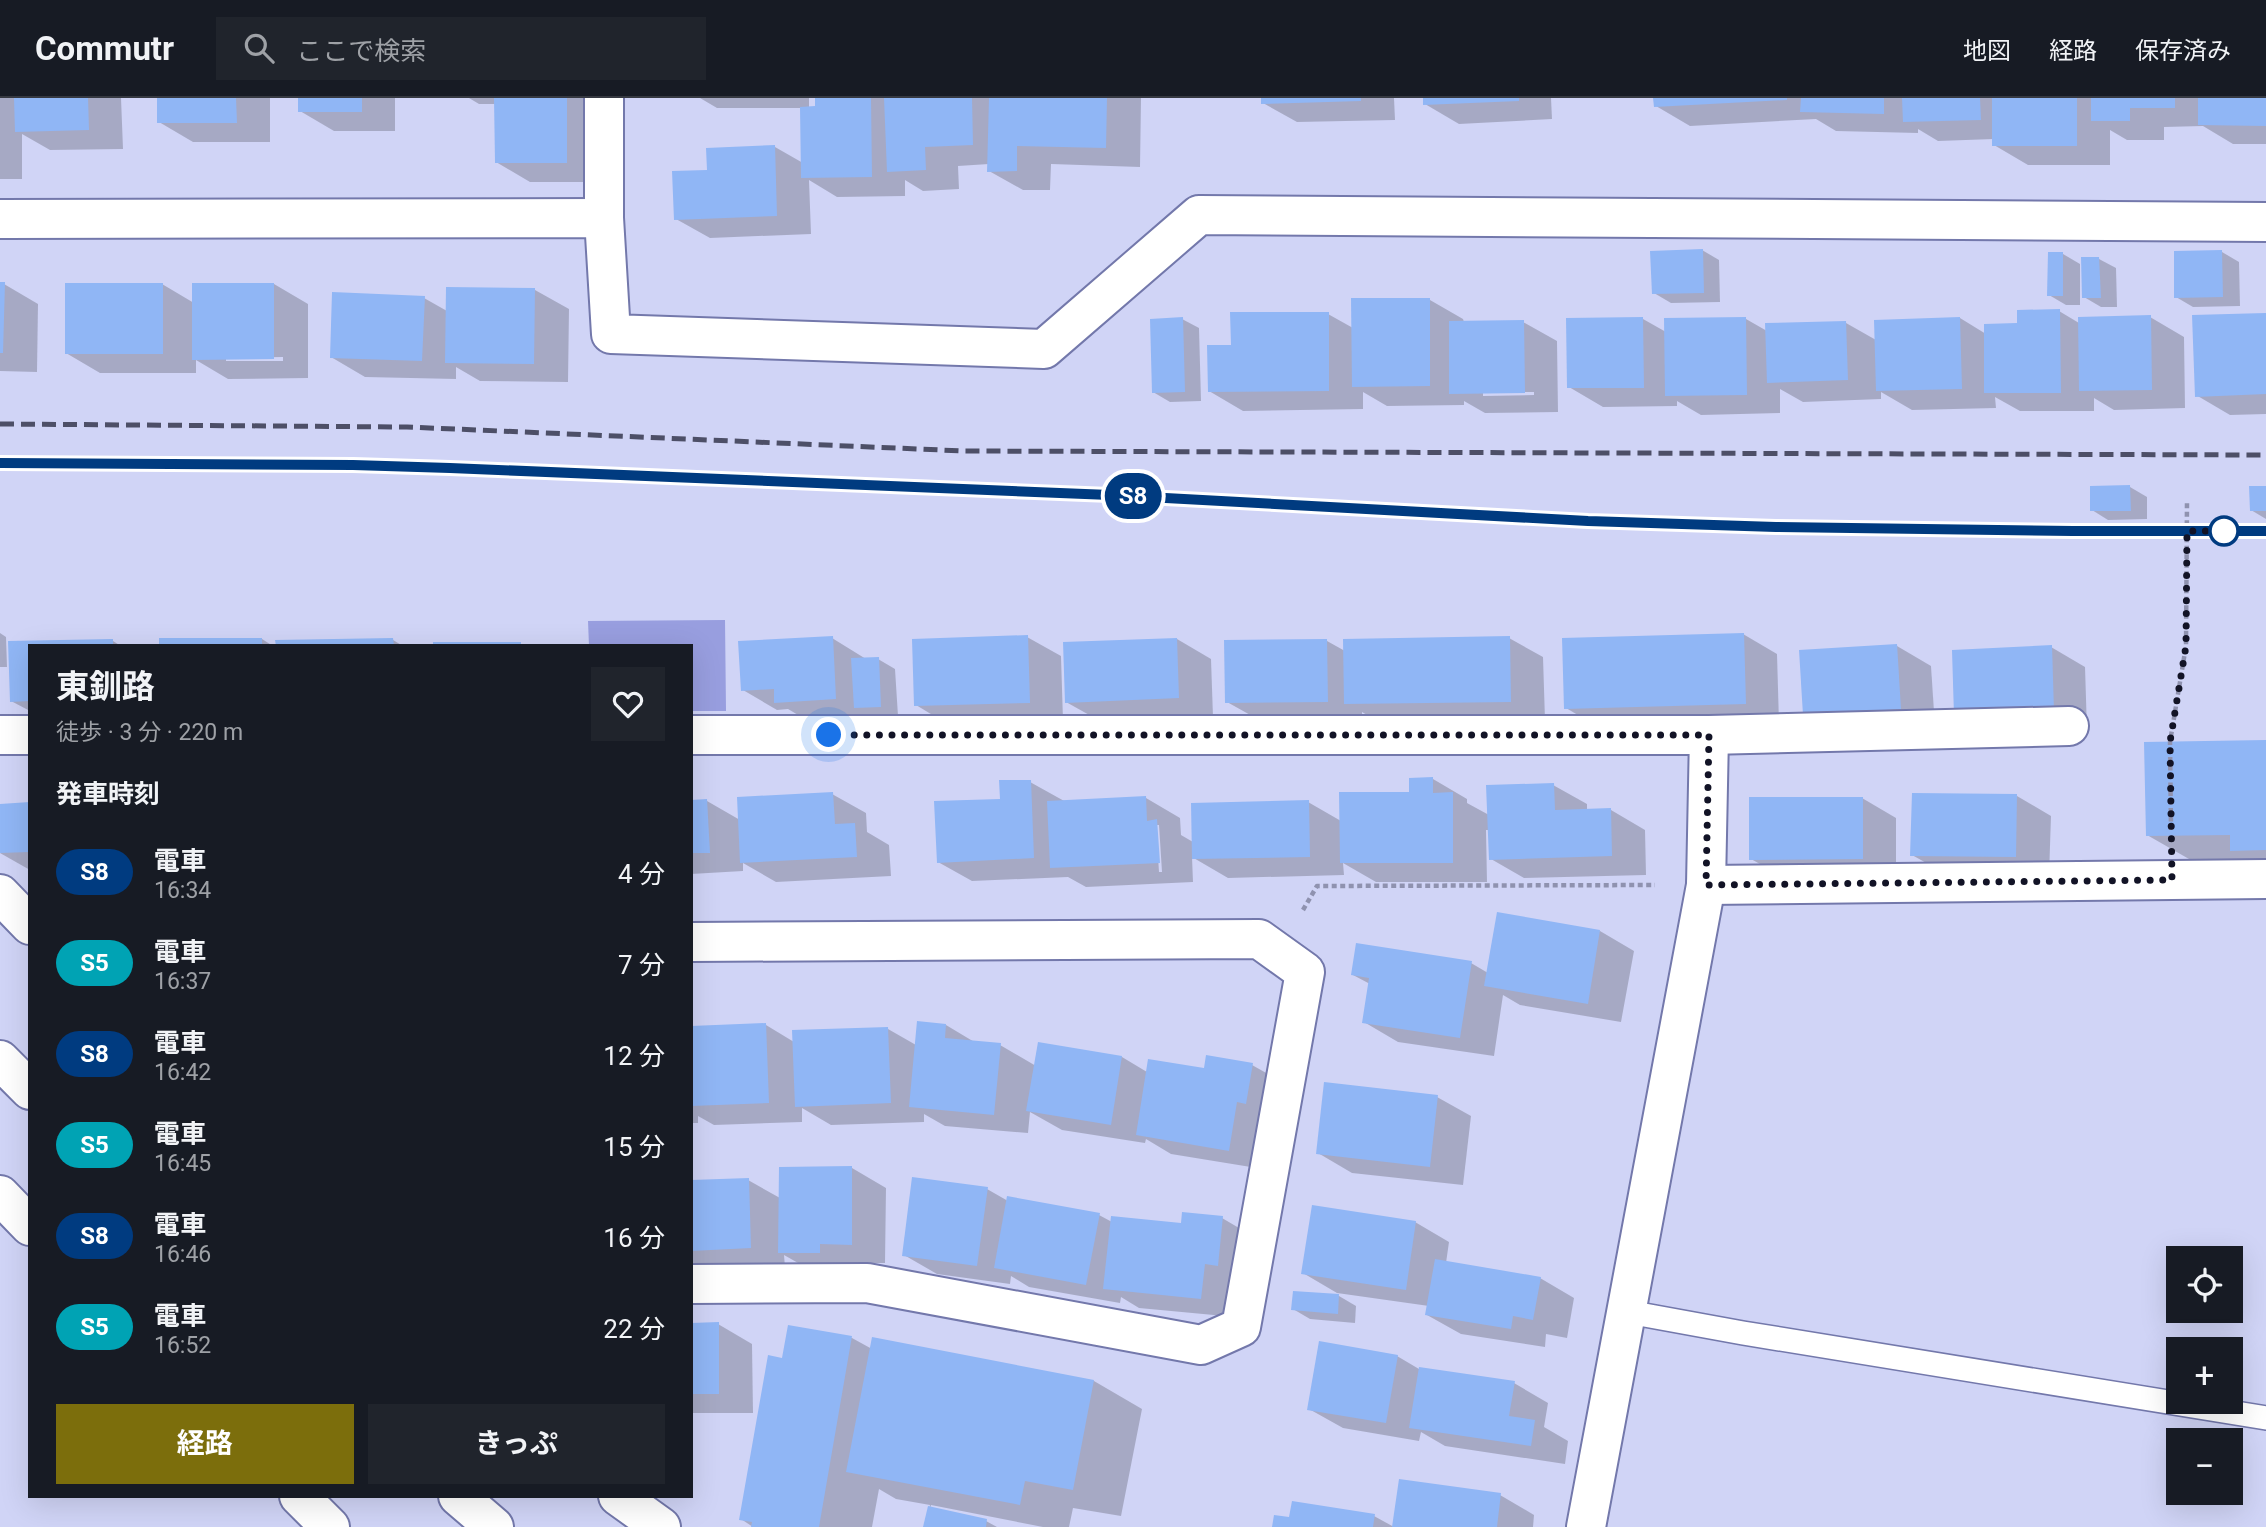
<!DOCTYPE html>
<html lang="ja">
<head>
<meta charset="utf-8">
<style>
  :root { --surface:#171b24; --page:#20242c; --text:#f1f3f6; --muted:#9ea1a6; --line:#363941; --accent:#7c6e0c }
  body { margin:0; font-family:Roboto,"Noto Sans JP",sans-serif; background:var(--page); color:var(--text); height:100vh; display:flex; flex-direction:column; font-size:26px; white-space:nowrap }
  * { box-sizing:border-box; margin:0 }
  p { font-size:23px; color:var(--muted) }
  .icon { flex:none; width:38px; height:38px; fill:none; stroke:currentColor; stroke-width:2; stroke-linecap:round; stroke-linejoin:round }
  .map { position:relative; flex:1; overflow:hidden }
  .drawer { position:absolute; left:28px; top:546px; width:665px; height:854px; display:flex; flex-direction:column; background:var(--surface); border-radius:0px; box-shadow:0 7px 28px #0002 }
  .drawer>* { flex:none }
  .badge { padding:0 14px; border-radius:23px; font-size:24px; line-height:46px }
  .fabs { position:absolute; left:2166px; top:1148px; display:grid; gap:14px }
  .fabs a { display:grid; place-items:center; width:77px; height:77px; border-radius:0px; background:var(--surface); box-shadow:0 7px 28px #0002; font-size:35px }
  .you { position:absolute; width:35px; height:35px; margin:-18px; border:5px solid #fff; border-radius:50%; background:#1a73e8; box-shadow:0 0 0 10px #1a73e833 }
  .map>.badge { position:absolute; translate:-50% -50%; box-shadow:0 0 0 4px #fff }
  h2 { padding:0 28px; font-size:26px; line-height:63px }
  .round { display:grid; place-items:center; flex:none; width:74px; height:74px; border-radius:0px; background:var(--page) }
  .summary { display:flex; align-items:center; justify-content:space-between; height:119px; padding:0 28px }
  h1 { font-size:33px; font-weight:700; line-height:52px }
  .cta { display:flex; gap:14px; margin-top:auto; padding:14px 28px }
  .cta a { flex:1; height:80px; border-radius:0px; background:var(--accent); color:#fff; font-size:28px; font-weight:700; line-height:80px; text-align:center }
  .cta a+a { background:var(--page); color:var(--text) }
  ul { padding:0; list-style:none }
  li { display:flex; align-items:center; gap:21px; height:91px; padding:0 28px }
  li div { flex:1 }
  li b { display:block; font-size:26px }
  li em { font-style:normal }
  li .badge { min-width:77px; font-weight:700; text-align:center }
  header { display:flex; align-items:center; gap:42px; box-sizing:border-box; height:98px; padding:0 35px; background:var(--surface); border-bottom:2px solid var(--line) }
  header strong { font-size:33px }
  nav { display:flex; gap:38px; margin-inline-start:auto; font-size:24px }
  .search { width:490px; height:63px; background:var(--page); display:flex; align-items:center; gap:18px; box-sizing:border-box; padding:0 24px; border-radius:0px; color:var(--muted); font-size:26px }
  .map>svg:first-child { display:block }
</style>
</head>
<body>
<header>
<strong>Commutr</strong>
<div class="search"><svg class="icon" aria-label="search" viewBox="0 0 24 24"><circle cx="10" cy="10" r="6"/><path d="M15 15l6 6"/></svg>ここで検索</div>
<nav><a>地図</a><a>経路</a><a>保存済み</a></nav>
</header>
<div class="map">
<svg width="2266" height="1429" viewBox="0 0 2266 1429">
  <rect width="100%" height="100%" fill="#d0d4f6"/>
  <!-- green -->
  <polygon fill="#989edf" points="725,522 726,613 691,613 691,548 589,548 588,523"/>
  <!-- shadow -->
  <g fill="#0003" fill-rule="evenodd">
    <polygon points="0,0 121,0 123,51 50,52 22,36 22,81 0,81"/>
    <polygon points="159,0 270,0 270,44 193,44 159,24"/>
    <polygon points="300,0 395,0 395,33 334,33 300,13"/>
    <polygon points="469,0 600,0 600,84 530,84 496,64 496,6 479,6"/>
    <polygon points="700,0 809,0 809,10 817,10 817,0 1141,0 1140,69 1051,66 1050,92 1023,92 989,73 989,66 958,68 959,91 923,93 905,82 905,98 837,99 809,82 811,136 710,140 676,121 708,74 775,49 803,65 802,10 717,10"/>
    <polygon points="1263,0 1394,0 1395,22 1297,24 1263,5"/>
    <polygon points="1425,0 1551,0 1552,21 1459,26 1425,6"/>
    <polygon points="1655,0 2266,0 2266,46 2233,46 2203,28 2164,29 2164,42 2127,42 2110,32 2110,67 2028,67 1994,47 1994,41 1938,43 1918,31 1918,35 1836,33 1816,21 1690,28 1656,8"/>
    <polygon points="1702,152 1719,162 1720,204 1671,205 1654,195"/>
    <polygon points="2222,154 2239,164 2240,208 2193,209 2176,199"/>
    <polygon points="2063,156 2080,166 2080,207 2066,207 2049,197"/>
    <polygon points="2099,161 2116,170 2117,209 2101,209 2084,199"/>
    <polygon points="0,186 4,186 38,206 37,274 0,273"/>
    <path d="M162 186 194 205 274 186 308 206V280L228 281 196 262V275H100L66 255ZM283 259V263H226V260Z"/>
    <polygon points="535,192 569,211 568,284 480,283 456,269 456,281 365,279 331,259 424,200 447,213"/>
    <path d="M1430 202 1463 221 1464 224H1523L1557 243 1558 314 1485 315 1464 303V307L1387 308 1363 294V311L1243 313 1209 293 1232 249 1328 216 1353 230ZM1483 294H1534V297L1483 298Z"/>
    <polygon points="2059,213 2079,225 2150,219 2184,239 2185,310 2114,312 2094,300 2094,313 2020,313 1995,299 1996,310 1912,312 1881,294 1881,301 1803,304 1780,291 1780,315 1701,317 1677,303 1677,308 1603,309 1569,289 1643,221 1666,234 1746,221 1767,233 1846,225 1876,242 1960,220 1986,236"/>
    <polygon points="2266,217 2266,316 2230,317 2196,297"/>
    <polygon points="1182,221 1199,230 1201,303 1170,304 1153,294"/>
    <polygon points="2130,389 2147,399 2147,421 2108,422 2092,412"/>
    <polygon points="2266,389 2266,421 2251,412"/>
    <polygon points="0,535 6,539 7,569 0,569"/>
    <polygon points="1743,536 1777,556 1779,625 1600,630 1566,610"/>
    <polygon points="1027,539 1061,558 1063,623 949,627 916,607"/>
    <polygon points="832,540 866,561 878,561 895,571 898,618 869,617 869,620 810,624 788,611 777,612 743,592"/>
    <polygon points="1509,540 1543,559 1545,622 1379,624 1362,614 1362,622 1261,623 1227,604 1327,543 1345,553"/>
    <polygon points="262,541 273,548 161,548"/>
    <polygon points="1177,541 1211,561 1213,619 1100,623 1066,604"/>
    <polygon points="393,542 403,548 277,548"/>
    <polygon points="113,543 121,548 30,548 30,613 11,603 10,545"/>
    <polygon points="1897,548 1931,568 1935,629 1804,616"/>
    <polygon points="2051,549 2085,569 2087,632 1990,637"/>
    <polygon points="2266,644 2266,772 2196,765 2147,737"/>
    <path d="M1433 681 1467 701V705L1489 717 1553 687 1587 706V713L1611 712 1645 732 1646 777 1524 780 1491 761 1490 732H1486L1487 784H1376L1343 765 1344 777 1228 780 1192 759 1193 784 1086 789 1068 779 972 783 938 764 1001 703 1030 684 1066 704 1146 700 1180 720 1181 737 1193 744 1308 704 1341 723 1411 695ZM1156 727H1159L1162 774H1159Z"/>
    <polygon points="832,696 866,715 867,734 889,747 891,778 776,784 743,765 743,773 691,776 691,703 707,703 740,722"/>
    <polygon points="2017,698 2051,718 2049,778 1946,776 1912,757"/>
    <polygon points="1862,700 1896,720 1896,780 1785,780 1751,761"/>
    <polygon points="30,706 30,772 0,755 0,707"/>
    <polygon points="1600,833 1634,853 1621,924 1520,907 1503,897 1494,958 1398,944 1364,924 1370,886 1353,877 1471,865 1488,875"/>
    <polygon points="766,927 794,944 888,931 916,947 946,927 976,945 1000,947 1036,968 1122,959 1147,974 1205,972 1252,967 1286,986 1263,1071 1171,1056 1146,1041 1145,1045 1062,1032 1030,1014 1028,1035 945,1028 924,1016 924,1024 831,1027 802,1010 802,1024 714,1027 698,1018 698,1025 691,1025 691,929"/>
    <polygon points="1437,999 1471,1018 1463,1087 1352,1075 1318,1055"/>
    <polygon points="852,1070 886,1090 885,1165 854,1165 853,1174 814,1174 784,1157 785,1169 691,1169 691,1083 748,1082 780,1100"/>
    <polygon points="987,1091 1008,1103 1099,1117 1112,1124 1183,1127 1222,1120 1256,1140 1235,1219 1139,1210 1121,1199 1120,1205 1029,1189 1011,1178 1010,1186 937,1176 904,1157"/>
    <polygon points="1415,1124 1449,1144 1446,1165 1540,1180 1574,1200 1567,1240 1546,1236 1545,1249 1461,1236 1427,1217 1429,1208 1337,1195 1303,1175"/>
    <polygon points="1294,1195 1339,1198 1356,1208 1355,1225 1310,1221 1293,1211"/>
    <polygon points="691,1226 718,1226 752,1246 753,1315 691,1315"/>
    <polygon points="790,1229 852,1240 872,1251 1094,1283 1142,1311 1121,1418 1073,1410 1069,1429 1043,1429 931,1407 930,1411 986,1423 997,1429 925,1429 930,1407 896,1401 879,1391 872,1429 753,1429 741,1421 783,1262"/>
    <polygon points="1397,1258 1419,1271 1514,1285 1548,1305 1544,1329 1568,1343 1565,1366 1445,1348 1421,1334 1419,1343 1343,1330 1309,1311"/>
    <polygon points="1500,1397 1534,1417 1533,1429 1394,1429"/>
    <polygon points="1374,1418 1394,1429 1274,1429"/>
  </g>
  <!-- building -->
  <g fill="#90b6f5">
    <polygon points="14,0 88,0 89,32 15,34"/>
    <polygon points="157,0 236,0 237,25 157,25"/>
    <rect x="298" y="0" width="64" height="14"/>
    <polygon points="494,0 567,0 567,65 495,65"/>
    <polygon points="815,0 871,0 872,79 801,80 800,9 815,8"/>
    <polygon points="884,0 972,0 973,47 925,49 926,72 887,74"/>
    <polygon points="989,0 1107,0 1106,50 1017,48 1017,73 987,74"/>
    <polygon points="1261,0 1361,0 1361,3 1261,6"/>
    <polygon points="1423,0 1519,0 1519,3 1423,7"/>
    <polygon points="1653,0 1787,0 1787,2 1654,9"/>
    <polygon points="1801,0 1884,0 1884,16 1800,14"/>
    <polygon points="1902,0 1980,0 1981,22 1903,24"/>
    <rect x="1992" y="0" width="85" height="48"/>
    <polygon points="2091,0 2175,0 2175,10 2130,10 2130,23 2091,23"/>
    <polygon points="2198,0 2266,0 2266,28 2198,27"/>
    <polygon points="775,47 777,118 674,122 672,73 707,72 706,50"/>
    <polygon points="1703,151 1704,195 1652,196 1650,153"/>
    <polygon points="2222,152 2223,199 2174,200 2174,153"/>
    <polygon points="2048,154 2063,154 2063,198 2047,198"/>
    <polygon points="2081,159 2099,159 2101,200 2082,200"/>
    <polygon points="0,184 5,184 3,255 0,255"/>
    <rect x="65" y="185" width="98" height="71"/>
    <polygon points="192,185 274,185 274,261 192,262"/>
    <polygon points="446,189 535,190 534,266 445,265"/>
    <polygon points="332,194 425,198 422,263 330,260"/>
    <polygon points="1351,200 1430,200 1430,288 1352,289"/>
    <polygon points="2060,211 2061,295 1984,295 1984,226 2017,225 2017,212"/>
    <polygon points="1230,214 1329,214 1329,293 1208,294 1207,247 1231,247"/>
    <polygon points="2266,215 2266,296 2195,299 2192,217"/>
    <polygon points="2151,217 2152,292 2079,293 2078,219"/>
    <polygon points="1183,219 1185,294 1152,295 1150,221"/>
    <polygon points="1643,219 1644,290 1567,290 1566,220"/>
    <polygon points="1746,219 1747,297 1665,298 1664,220"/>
    <polygon points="1960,219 1962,291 1876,293 1874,222"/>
    <polygon points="1524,222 1525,295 1449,296 1449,223"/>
    <polygon points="1846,223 1848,282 1767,285 1765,225"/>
    <polygon points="2130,387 2131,413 2090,413 2090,388"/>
    <polygon points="2249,388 2266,388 2266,413 2250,413"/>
    <polygon points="1744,535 1746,606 1564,611 1562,540"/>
    <polygon points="1028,537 1030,605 914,608 912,541"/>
    <polygon points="833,538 836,601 774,605 774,591 741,593 738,543"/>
    <polygon points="1510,538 1511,604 1344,606 1343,541"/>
    <rect x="159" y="540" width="103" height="8"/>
    <polygon points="393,540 394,548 276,548 275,542"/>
    <polygon points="1177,540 1179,600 1065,605 1063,544"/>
    <polygon points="113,541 113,548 30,548 30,603 10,604 8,543"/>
    <polygon points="1327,541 1328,604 1225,605 1224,542"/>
    <rect x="433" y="544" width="88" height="4"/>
    <polygon points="1897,546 1901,611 1803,617 1799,552"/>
    <polygon points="2052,547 2054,614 1954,618 1952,552"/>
    <polygon points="879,559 881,609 854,610 851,560"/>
    <polygon points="2266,642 2266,752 2230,753 2230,737 2146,738 2144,644"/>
    <polygon points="1433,679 1433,695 1453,694 1453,765 1340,765 1339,694 1409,694 1409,680"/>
    <polygon points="999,682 1031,682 1034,760 937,765 934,703 1000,701"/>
    <polygon points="1554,685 1555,712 1611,710 1612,758 1489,762 1486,687"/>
    <polygon points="833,694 835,726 855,725 857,759 740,765 737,699"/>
    <polygon points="1912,695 2017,696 2016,759 1910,758"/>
    <polygon points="1146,698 1147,723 1157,721 1160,765 1050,770 1047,703"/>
    <polygon points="1749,699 1863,699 1863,761 1749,762"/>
    <polygon points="707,701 710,755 691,755 691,702"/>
    <polygon points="1309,702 1310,759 1192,761 1191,705"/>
    <polygon points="30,704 30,754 0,755 0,706"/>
    <polygon points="1497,814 1600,832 1588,906 1484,888"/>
    <polygon points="1356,845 1472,863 1460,940 1362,925 1369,880 1351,877"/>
    <polygon points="917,923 946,926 945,940 1001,945 994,1017 909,1009"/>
    <polygon points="766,925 769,1005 691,1008 691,928"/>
    <polygon points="888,929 891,1005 795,1009 792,932"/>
    <polygon points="1038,944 1122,958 1111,1027 1026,1013"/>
    <polygon points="1206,957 1253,965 1246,1006 1237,1004 1229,1053 1136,1037 1148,961 1204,970"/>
    <polygon points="1324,984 1438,997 1430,1069 1316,1056"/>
    <polygon points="852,1068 852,1147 820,1146 820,1155 778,1155 779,1069"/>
    <polygon points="912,1079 988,1089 977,1168 902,1158"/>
    <polygon points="749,1080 751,1150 691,1153 691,1082"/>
    <polygon points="1007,1098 1100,1115 1086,1187 994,1170"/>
    <polygon points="1312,1107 1416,1123 1406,1192 1301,1176"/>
    <polygon points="1182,1114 1223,1118 1218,1168 1205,1166 1201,1201 1103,1191 1111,1118 1181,1125"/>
    <polygon points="1435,1161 1541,1179 1533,1222 1513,1218 1511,1231 1425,1217"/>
    <polygon points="1293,1193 1339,1196 1338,1216 1291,1212"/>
    <polygon points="719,1224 719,1296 691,1296 691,1225"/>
    <polygon points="788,1227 852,1238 819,1429 751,1429 752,1424 739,1422 768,1257 782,1260"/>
    <polygon points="872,1239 1094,1282 1073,1392 1025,1383 1020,1407 846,1374"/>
    <polygon points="1319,1243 1398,1257 1386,1325 1307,1312"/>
    <polygon points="1419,1269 1515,1283 1509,1318 1535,1322 1531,1348 1409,1330"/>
    <polygon points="1399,1381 1501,1395 1497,1429 1392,1429"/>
    <polygon points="1292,1403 1375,1416 1373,1429 1272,1429 1274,1417 1289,1419"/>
    <polygon points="928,1408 987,1421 986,1429 923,1429"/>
  </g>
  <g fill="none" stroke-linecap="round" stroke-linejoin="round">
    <!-- lane casing -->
    <g stroke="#7378ab" stroke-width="26">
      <polyline id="lane" points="1628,1214 1743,1235 2266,1320"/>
    </g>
    <!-- street casing -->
    <g stroke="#7378ab" stroke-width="42">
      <g id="street">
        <polyline points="604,120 604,0"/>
        <polyline points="0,121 604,120 611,236 1044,251 1199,117 2266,124"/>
        <polyline points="0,637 30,637"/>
        <polyline points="691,637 1709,637 2069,628"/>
        <polyline points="1706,787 2266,781"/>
        <polyline points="0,796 30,827"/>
        <polyline points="691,844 1259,841 1305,874 1241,1229 1201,1247 867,1185 691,1186"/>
        <polyline points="0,1097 30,1128"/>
        <polyline points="299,1398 330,1429"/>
        <polyline points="618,1398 661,1429"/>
        <polyline points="1586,1429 1706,787 1709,637"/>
      </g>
    </g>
    <!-- secondary casing -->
    <g stroke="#7378ab" stroke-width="42">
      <g id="secondary">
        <polyline points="0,962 30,992"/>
        <polyline points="458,1398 494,1429"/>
      </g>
    </g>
    <!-- path -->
    <g stroke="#8f92af" stroke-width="4.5" stroke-dasharray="5 3.5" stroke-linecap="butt">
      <polyline points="2171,732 2170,644 2186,548 2187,404"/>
      <polyline points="1303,812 1317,788 1655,787"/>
    </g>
    <!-- lane -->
    <use href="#lane" stroke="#fff" stroke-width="23"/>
    <!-- street -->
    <use href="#street" stroke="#fff" stroke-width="38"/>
    <!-- secondary -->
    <use href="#secondary" stroke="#fff" stroke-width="38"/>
    <!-- rail -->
    <g stroke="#4d4f67" stroke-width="5" stroke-dasharray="14 7" stroke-linecap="butt">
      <polyline points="0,326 407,329 964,353 2266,357"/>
      <polyline points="0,365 353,367 450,370 1110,397 1588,423 1776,429 2073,433 2266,433"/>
    </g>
  </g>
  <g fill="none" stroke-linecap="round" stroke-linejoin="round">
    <!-- line casing -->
    <g stroke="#fff" stroke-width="16">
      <polyline id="line" points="0,365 353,367 450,370 1110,397 1588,423 1776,429 2073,433 2266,433"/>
    </g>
    <!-- line -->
    <use href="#line" stroke="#003b80" stroke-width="10"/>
    <!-- walk -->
    <polyline stroke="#121326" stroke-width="7" stroke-dasharray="0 12.6" points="829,637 1709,637 1706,787 2172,782 2170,644 2186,548 2187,433 2224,433"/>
  </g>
  <!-- markers -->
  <circle fill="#fff" stroke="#003b80" stroke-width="3.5" cx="2224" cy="433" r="14"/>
</svg>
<div class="fabs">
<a><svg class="icon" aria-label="locate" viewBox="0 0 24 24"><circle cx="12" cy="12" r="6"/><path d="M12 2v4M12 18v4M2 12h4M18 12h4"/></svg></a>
<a>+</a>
<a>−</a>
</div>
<div class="you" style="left:829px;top:637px"></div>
<b class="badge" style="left:1133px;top:398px;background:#003b80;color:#fff">S8</b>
<section class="drawer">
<div class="summary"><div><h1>東釧路</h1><p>徒歩 · 3 分 · 220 m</p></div><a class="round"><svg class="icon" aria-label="heart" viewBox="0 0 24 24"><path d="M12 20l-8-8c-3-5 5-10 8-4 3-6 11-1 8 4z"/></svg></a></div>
<h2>発車時刻</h2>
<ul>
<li><span class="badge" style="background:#003b80;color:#fff">S8</span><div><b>電車</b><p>16:34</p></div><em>4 分</em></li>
<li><span class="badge" style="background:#00a3b4;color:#fff">S5</span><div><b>電車</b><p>16:37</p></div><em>7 分</em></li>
<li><span class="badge" style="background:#003b80;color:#fff">S8</span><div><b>電車</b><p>16:42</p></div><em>12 分</em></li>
<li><span class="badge" style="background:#00a3b4;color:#fff">S5</span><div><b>電車</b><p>16:45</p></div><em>15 分</em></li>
<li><span class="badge" style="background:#003b80;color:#fff">S8</span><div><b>電車</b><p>16:46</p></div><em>16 分</em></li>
<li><span class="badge" style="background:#00a3b4;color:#fff">S5</span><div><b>電車</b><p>16:52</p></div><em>22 分</em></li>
</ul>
<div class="cta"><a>経路</a><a>きっぷ</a></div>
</section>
</div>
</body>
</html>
